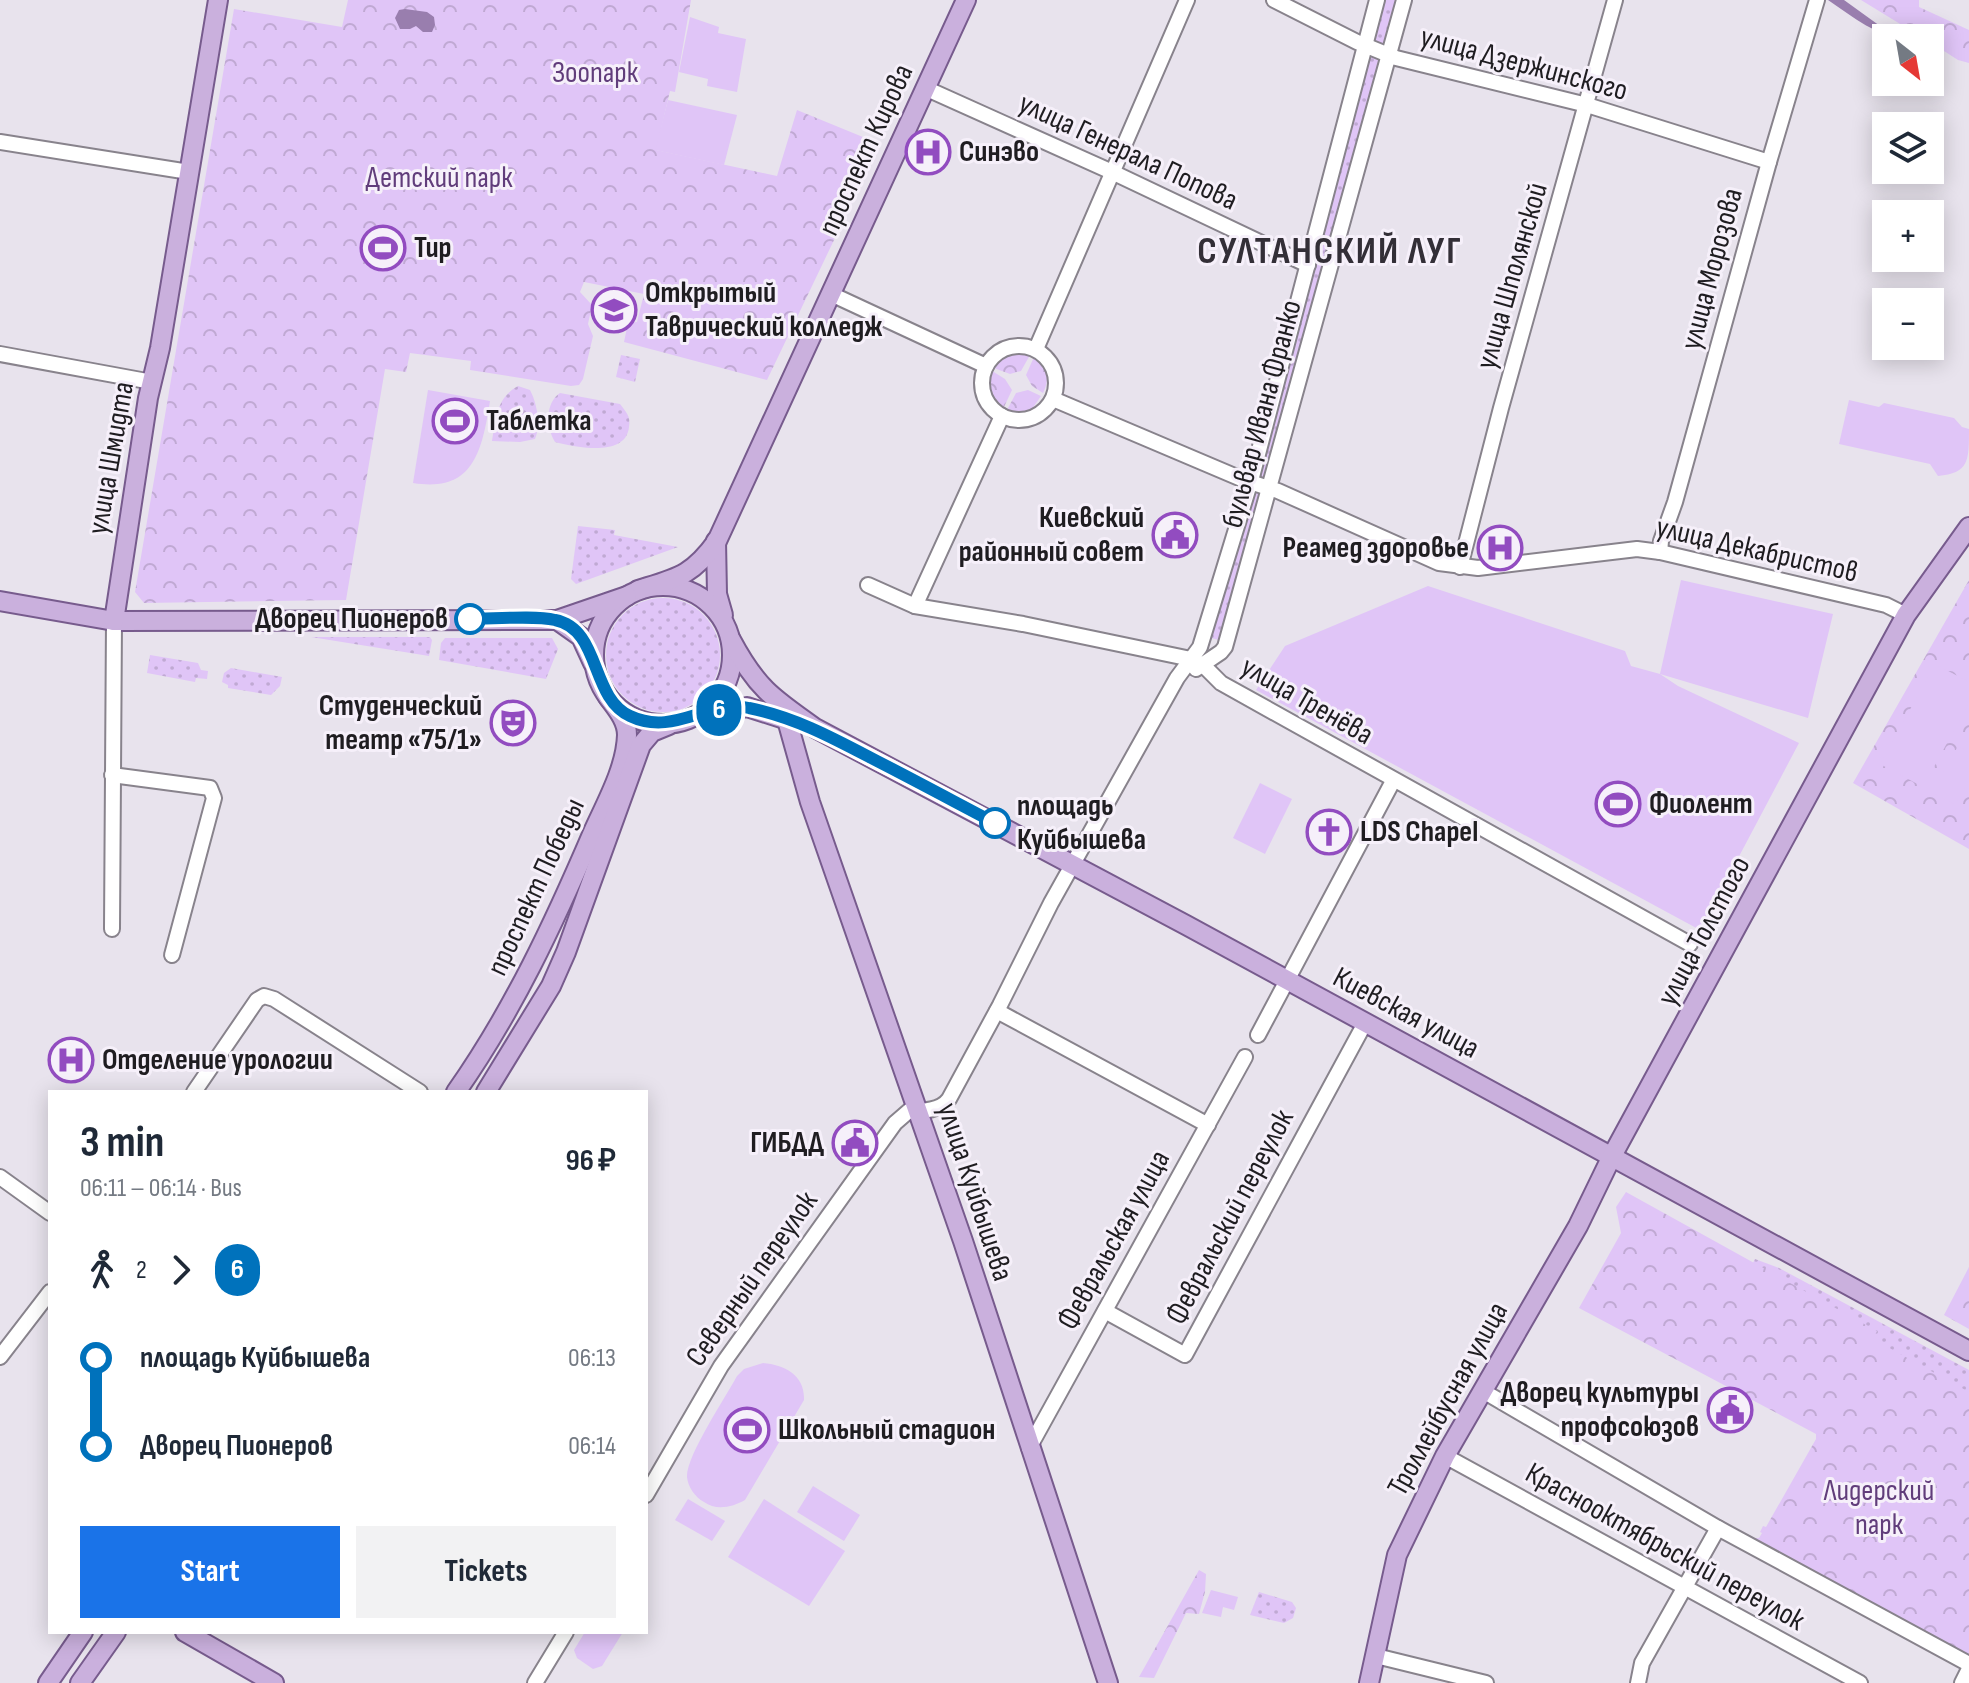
<!DOCTYPE html>
<html lang="en">
<head>
<meta charset="utf-8">
<style>
  :root { --surface:#fff; --page:#f2f2f3; --text:#1f2937; --muted:#747a83; --accent:#1a73e8 }
  body { margin:0; font-family:"Sofia Sans Condensed",sans-serif; background:var(--page); color:var(--text); height:100vh; display:flex; flex-direction:column; font-size:30px; white-space:nowrap }
  * { box-sizing:border-box; margin:0 }
  p { font-size:26px; color:var(--muted) }
  .icon { flex:none; width:44px; height:44px; fill:none; stroke:currentColor; stroke-width:2; stroke-linecap:round; stroke-linejoin:round }
  .map { position:relative; flex:1; overflow:hidden }
  .sheet { position:absolute; left:48px; top:1090px; width:600px; height:544px; display:flex; flex-direction:column; background:var(--surface); border-radius:0px; box-shadow:0 4px 20px #0003 }
  .sheet>* { flex:none }
  .badge { padding:0 16px; border-radius:26px; font-size:28px; line-height:52px }
  .needle { width:52px; rotate:149deg }
  .buttons { position:absolute; left:1872px; top:24px; display:grid; gap:16px }
  .buttons a { display:grid; place-items:center; width:72px; height:72px; border-radius:0px; background:var(--surface); box-shadow:0 4px 20px #0003; font-size:40px }
  .map>.badge { position:absolute; translate:-50% -50%; box-shadow:0 0 0 4px #fff }
  .legs { display:flex; align-items:center; gap:12px; height:88px; padding:0 32px; font-size:26px }
  .legs p { margin-inline-start:auto }
  .head { display:flex; align-items:center; justify-content:space-between; height:136px; padding:0 32px }
  h1 { font-size:44px; font-weight:700; line-height:60px }
  .button { display:flex; gap:16px; margin-top:auto; padding:16px 32px }
  .button a { flex:1; height:92px; border-radius:0px; background:var(--accent); color:#fff; font-size:32px; font-weight:700; line-height:92px; text-align:center }
  .button a+a { background:var(--page); color:var(--text) }
  ul { padding:0 32px; list-style:none }
  li { display:flex; align-items:center; gap:28px; height:88px; font-size:30px }
  li i { display:grid; place-items:center; width:12px; height:100%; margin:0 10px; background:currentColor }
  li i::after { content:''; width:20px; height:20px; margin:-10px; border:6px solid; border-radius:50%; background:var(--surface) }
  li p { margin-inline-start:auto }
  li:first-child i { background:linear-gradient(#0000 50%,currentColor 0) }
  li:last-child i { background:linear-gradient(currentColor 50%,#0000 0) }
  .map>svg:first-child { display:block }
</style>
</head>
<body>
<div class="map">
<svg width="1969" height="1683" viewBox="0 0 1969 1683">
  <defs>
    <pattern id="grass-dots" width="8" height="8" patternUnits="userSpaceOnUse" patternTransform="scale(2)"><rect width="8" height="8" fill="#e0c5f7"/><path d="M2 2h.1M6 6h.1" fill="none" stroke="#c0a9d3" stroke-width="1.8" stroke-linecap="round"/></pattern>
    <pattern id="forest-crowns" width="20" height="18" patternUnits="userSpaceOnUse" patternTransform="scale(2)"><rect width="20" height="18" fill="#e0c5f7"/><path d="M2 6a3 3 0 1 1 6 0M12 15a3 3 0 1 1 6 0" fill="none" stroke="#c0a9d3"/></pattern>
  </defs>
  <rect width="100%" height="100%" fill="#e8e3ed"/>
  <!-- grass -->
  <g fill="url(#grass-dots)">
    <polygon points="1381,0 1399,0 1385,50 1369,43"/>
    <polygon points="1368,49 1384,56 1265,484 1256,481"/>
    <polygon points="621,355 640,359 635,382 616,377"/>
    <path d="M518 386 530 390C537 403 541 425 535 439L520 442 492 441C496 419 496 398 518 386Z"/>
    <path d="M560 393 620 404C626 412 631 416 629 427 626 458 575 447 555 442 546 427 545 403 560 393Z"/>
    <polygon points="1254,486 1264,490 1222,641 1208,637"/>
    <polygon points="578,526 615,530 614,535 678,547 576,584 571,579"/>
    <circle cx="663" cy="655" r="57"/>
    <polygon points="311,637 430,637 432,640 429,656"/>
    <polygon points="445,638 552,638 558,649 546,679 439,660 441,643"/>
    <polygon points="150,655 198,663 201,670 208,671 207,679 196,678 195,682 147,673"/>
    <polygon points="231,668 282,677 280,686 271,695 228,688 228,685 222,682 224,673"/>
    <polygon points="1755,1259 1779,1268 1969,1370 1969,1411 1749,1271"/>
    <polygon points="1259,1592 1292,1602 1296,1608 1293,1618 1284,1623 1250,1615"/>
  </g>
  <!-- forest -->
  <g fill="url(#forest-crowns)">
    <polygon points="348,0 691,0 675,92 670,91 656,150 777,176 797,110 880,144 767,380 624,342 628,323 637,322 644,294 584,282 580,292 592,305 588,324 593,336 583,379 579,385 571,386 470,370 471,361 410,353 406,372 385,369 346,600 144,603 135,592 234,9 342,27"/>
    <polygon points="1861,0 1919,0 1919,7 1969,30 1969,63 1958,60 1930,42 1930,38 1923,38"/>
    <polygon points="1019,351 1030,355 1021,371 1010,374 991,367 1004,355"/>
    <path d="M1034 357C1049 364 1050 379 1043 393L1032 386 1026 375Z"/>
    <path d="M989 369 1005 379 1012 390 1004 407C988 399 987 385 989 369Z"/>
    <polygon points="1028,390 1041,396 1032,409 1018,414 1007,410 1016,393"/>
    <polygon points="1969,580 1969,849 1853,783"/>
    <polygon points="1626,1192 1877,1331 1873,1339 1969,1392 1969,1658 1754,1541 1756,1538 1759,1538 1762,1533 1760,1532 1763,1526 1766,1527 1816,1439 1816,1434 1579,1308 1621,1233 1616,1207"/>
    <polygon points="1969,1267 1969,1329 1944,1315"/>
    <polygon points="1199,1570 1206,1574 1205,1592 1199,1614 1186,1613 1154,1678 1139,1677"/>
  </g>
  <!-- pitch -->
  <g fill="#e0c5f7">
    <polygon points="690,17 719,27 718,33 746,39 737,92 707,86 708,79 679,72"/>
    <polygon points="668,100 737,115 724,165 655,150"/>
    <path d="M428 390 490 401C482 450 474 493 413 483Z"/>
    <path d="M1849 400 1879 407 1884 403 1954 418 1962 427 1969 429C1969 461 1969 473 1938 476L1930 464 1839 444Z"/>
    <polygon points="1681,580 1833,614 1808,718 1660,674 1678,686 1799,743 1700,930 1256,690 1285,646 1428,586 1625,651 1631,666 1660,674"/>
    <polygon points="1935,664 1969,682 1969,703 1923,787 1880,764"/>
    <polygon points="1958,746 1969,752 1969,781 1955,805 1932,792"/>
    <polygon points="1260,783 1292,799 1265,854 1233,838"/>
    <path d="M763 1363C785 1365 805 1375 804 1400L745 1500C733 1507 716 1511 704 1502 695 1497 688 1487 687 1477 686 1456 726 1397 737 1376L744 1369Z"/>
    <circle cx="1914" cy="1498" r="18"/>
    <polygon points="813,1486 860,1515 844,1541 797,1512"/>
    <polygon points="688,1499 725,1521 712,1541 675,1520"/>
    <polygon points="764,1499 845,1551 809,1606 728,1557"/>
    <polygon points="1211,1590 1238,1597 1234,1610 1223,1607 1221,1617 1202,1613"/>
    <polygon points="585,1632 623,1632 602,1666 593,1669 577,1658 574,1650"/>
  </g>
  <!-- water -->
  <g fill="#997eae">
    <path d="M1828 0H1844L1880 26 1885 25 1908 38C1878 38 1853 17 1828 0Z"/>
    <polygon points="405,9 427,12 434,17 435,25 432,32 423,32 416,26 410,29 400,29 395,18 399,10"/>
  </g>
  <g fill="none" stroke-linecap="round" stroke-linejoin="round">
    <!-- minor casing -->
    <g stroke="#88838c" stroke-width="18">
      <g id="minor">
        <polyline points="1274,0 1357,42 1396,58 1587,105 1769,162"/>
        <polyline points="925,88 1112,172 1308,265"/>
        <polyline points="0,142 189,172"/>
        <polyline points="831,294 986,366"/>
        <circle cx="1019" cy="383" r="37"/>
        <polyline points="1036,349 1187,0"/>
        <polyline points="0,354 152,382"/>
        <polyline points="1053,399 1244,480 1278,491 1439,563 1478,568 1637,549 1660,552 1886,605 1906,615"/>
        <polyline points="1660,552 1661,541 1675,502 1769,162 1817,0"/>
        <polyline points="1460,567 1501,408 1615,0"/>
        <polyline points="868,585 915,606 1023,624 1191,659 1203,665 1221,683 1690,944"/>
        <polyline points="915,606 1002,416"/>
        <polyline points="1196,669 1221,652 1225,647 1404,0"/>
        <polyline points="112,775 210,788 214,798 172,955"/>
        <polyline points="112,929 114,621"/>
        <polyline points="997,1011 1208,1125"/>
        <polyline points="1258,1035 1393,781"/>
        <polyline points="194,1092 257,1000 264,996 274,999 420,1092"/>
        <polyline points="0,1177 50,1213"/>
        <polyline points="1105,1311 1185,1355 1365,1023"/>
        <polyline points="0,1357 50,1292"/>
        <polyline points="1483,1391 1718,1528 1969,1664"/>
        <polyline points="1029,1448 1245,1057"/>
        <polyline points="1445,1456 1860,1683"/>
        <path d="M646 1495 721 1366 895 1123 910 1110C923 1112 941 1110 949 1099L1000 1005 1051 903 1177 678 1200 647 1252 477 1377 0"/>
        <polyline points="1376,1656 1486,1683"/>
        <polyline points="535,1683 566,1632"/>
        <polyline points="1638,1683 1642,1663 1718,1528"/>
        <polyline points="1962,1683 1969,1669"/>
      </g>
    </g>
    <!-- major casing -->
    <g stroke="#775b8d" stroke-width="22">
      <g id="major">
        <polyline points="716,541 717,594 723,615"/>
        <circle cx="663" cy="655" r="69"/>
        <path d="M638 590C677 578 692 576 717 541L966 0"/>
        <polyline points="0,601 114,621 557,620 627,596"/>
        <polyline points="557,620 581,637 593,663"/>
        <polyline points="114,621 148,398 160,348 218,0"/>
        <path d="M731 640C756 687 772 698 815 728L1186 925 1969 1351"/>
        <polyline points="702,715 747,707 797,723"/>
        <polyline points="787,720 810,802 963,1241 1108,1683"/>
        <path d="M456 1092C513 1011 554 923 593 832 606 803 626 768 627 735 627 720 616 708 608 697"/>
        <polyline points="486,1092 551,986 566,952 641,745 652,732 669,725"/>
        <polyline points="185,1632 274,1683"/>
        <polyline points="48,1683 83,1632"/>
        <polyline points="80,1683 116,1632"/>
        <polyline points="1369,1683 1397,1555 1445,1456 1578,1226 1612,1156 1906,615 1969,527"/>
      </g>
    </g>
    <!-- minor -->
    <use href="#minor" stroke="#fff" stroke-width="14"/>
    <!-- major -->
    <use href="#major" stroke="#cab0dd" stroke-width="18"/>
  </g>
  <g fill="none" stroke-linecap="round" stroke-linejoin="round">
    <!-- line-1 casing -->
    <g stroke="#fff" stroke-width="18">
      <path id="line-1" d="M470 619C493 619 535 615 555 620 601 629 590 698 630 716 674 737 708 699 749 708 795 717 835 739 877 761 916 781 955 802 995 823"/>
    </g>
    <!-- line-1 -->
    <use href="#line-1" stroke="#0072bc" stroke-width="12"/>
  </g>
  <!-- icons -->
  <defs>
    <g id="hospital-ring" transform="scale(2.3)"><circle r="9.5" fill="#f6f0fa" stroke="#924cc0" stroke-width="1.5"/><path d="M-5-5h3v3.5h4V-5h3V5h-3V1.5h-4V5h-3Z" fill="#924cc0"/></g>
    <g id="stadium-ring" transform="scale(2.3)"><circle r="9.5" fill="#f6f0fa" stroke="#924cc0" stroke-width="1.5"/><path d="M0-5a6.5 5 0 1 0 0 10a6.5 5 0 1 0 0-10ZM-3.5-1.8h7v3.6h-7Z" fill="#924cc0"/></g>
    <g id="university-ring" transform="scale(2.3)"><circle r="9.5" fill="#f6f0fa" stroke="#924cc0" stroke-width="1.5"/><path d="M0-5L7-2L0 1L-7-2ZM-4 1L0 2.5L4 1V4Q0 6-4 4Z" fill="#924cc0"/></g>
    <g id="civic-ring" transform="scale(2.3)"><circle r="9.5" fill="#f6f0fa" stroke="#924cc0" stroke-width="1.5"/><path d="M-.6-6.5H3V-4.5H.6V-3L4-1V1h2V6H-6V1h2V-1L-.6-3ZM-1.2 2.5V6h2.4V2.5Z" fill="#924cc0"/></g>
    <g id="theatre-ring" transform="scale(2.3)"><circle r="9.5" fill="#f6f0fa" stroke="#924cc0" stroke-width="1.5"/><path d="M-5-5.5Q0-4 5-5.5V0Q5 5 0 6Q-5 5-5 0ZM-3.3-2.5H-1v1.5H-3.3ZM1-2.5H3.3v1.5H1ZM-2.8 1Q0 5.5 2.8 1Z" fill="#924cc0"/></g>
    <g id="church-ring" transform="scale(2.3)"><circle r="9.5" fill="#f6f0fa" stroke="#924cc0" stroke-width="1.5"/><path d="M-1.2-6h2.4v3.5h3.3v2.4h-3.3V6h-2.4V-.1h-3.3v-2.4h3.3Z" fill="#924cc0"/></g>
  </defs>
  <g fill-rule="evenodd">
    <use href="#hospital-ring" x="928" y="152"/>
    <use href="#stadium-ring" x="383" y="248"/>
    <use href="#university-ring" x="614" y="310"/>
    <use href="#stadium-ring" x="455" y="421"/>
    <use href="#civic-ring" x="1175" y="535"/>
    <use href="#hospital-ring" x="1500" y="548"/>
    <use href="#theatre-ring" x="513" y="723"/>
    <use href="#stadium-ring" x="1618" y="804"/>
    <use href="#church-ring" x="1329" y="832"/>
    <use href="#hospital-ring" x="71" y="1060"/>
    <use href="#civic-ring" x="855" y="1143"/>
    <use href="#civic-ring" x="1730" y="1410"/>
    <use href="#stadium-ring" x="747" y="1430"/>
  </g>
  <!-- markers -->
  <g fill="#fff" stroke="#0072bc" stroke-width="4">
    <circle cx="470" cy="619" r="14"/>
    <circle cx="995" cy="823" r="14"/>
  </g>
  <g text-anchor="middle" dominant-baseline="central" stroke-width="6" stroke-linejoin="round" paint-order="stroke">
    <!-- street labels -->
    <g font-size="30" fill="#1f1d21" stroke="#f6f0fa">
      <text transform="translate(1524 64) rotate(15)">улица Дзержинского</text>
      <text transform="translate(866 150) rotate(-65)">проспект Кирова</text>
      <text transform="translate(1128 152) rotate(25)">улица Генерала Попова</text>
      <text transform="translate(1712 269) rotate(-75)">улица Морозова</text>
      <text transform="translate(1512 276) rotate(-74)">улица Шполянской</text>
      <text transform="translate(1262 414) rotate(-75)">бульвар Ивана Франко</text>
      <text transform="translate(111 458) rotate(-80)">улица Шмидта</text>
      <text transform="translate(1757 550) rotate(13)">улица Декабристов</text>
      <text transform="translate(1307 701) rotate(30)">улица Тренёва</text>
      <text transform="translate(536 887) rotate(-65)">проспект Победы</text>
      <text transform="translate(1704 931) rotate(-62)">улица Толстого</text>
      <text transform="translate(1406 1013) rotate(28)">Киевская улица</text>
      <text transform="translate(975 1192) rotate(72)">улица Куйбышева</text>
      <text transform="translate(1230 1217) rotate(-62)">Февральский переулок</text>
      <text transform="translate(1114 1240) rotate(-61)">Февральская улица</text>
      <text transform="translate(752 1279) rotate(-55)">Северный переулок</text>
      <text transform="translate(1448 1399) rotate(-61)">Троллейбусная улица</text>
      <text transform="translate(1665 1547) rotate(29)">Краснооктябрьский переулок</text>
    </g>
    <!-- park labels -->
    <g font-size="30" fill="#613d7b" stroke="#f6f0fa">
      <text x="595" y="73">Зоопарк</text>
      <text x="439" y="178">Детский парк</text>
      <text x="1879" y="1491">Лидерский<tspan x="1879" dy="34">парк</tspan></text>
    </g>
    <!-- poi labels -->
    <g font-size="30" font-weight="bold" fill="#1f1d21" stroke="#f6f0fa" text-anchor="start">
      <text x="959" y="152">Синэво</text>
      <text x="414" y="248">Тир</text>
      <text x="645" y="293">Открытый<tspan x="645" dy="34">Таврический колледж</tspan></text>
      <text x="486" y="421">Таблетка</text>
      <text x="1144" y="518" text-anchor="end">Киевский<tspan x="1144" dy="34">районный совет</tspan></text>
      <text x="1469" y="548" text-anchor="end">Реамед здоровье</text>
      <text x="482" y="706" text-anchor="end">Студенческий<tspan x="482" dy="34">театр «75/1»</tspan></text>
      <text x="1649" y="804">Фиолент</text>
      <text x="1360" y="832">LDS Chapel</text>
      <text x="102" y="1060">Отделение урологии</text>
      <text x="824" y="1143" text-anchor="end">ГИБДД</text>
      <text x="1699" y="1393" text-anchor="end">Дворец культуры<tspan x="1699" dy="34">профсоюзов</tspan></text>
      <text x="778" y="1430">Школьный стадион</text>
    </g>
    <!-- stop labels -->
    <g font-size="30" font-weight="bold" fill="#1f1d21" stroke="#f6f0fa" text-anchor="end">
      <text x="448" y="619">Дворец Пионеров</text>
      <text x="1017" y="806" text-anchor="start">площадь<tspan x="1017" dy="34">Куйбышева</tspan></text>
    </g>
    <!-- district labels -->
    <g font-size="38" font-weight="bold" letter-spacing="2" fill="#332f37" stroke="#f6f0fa">
      <text x="1330" y="251">СУЛТАНСКИЙ ЛУГ</text>
    </g>
  </g>
</svg>
<div class="buttons">
<a><svg class="needle" viewBox="-14 -14 28 28"><path d="M0-13l5 13h-10z" fill="#e53935"/><path d="M0 13l5-13h-10z" fill="#747a83"/></svg></a>
<a><svg class="icon" aria-label="layers" viewBox="0 0 24 24"><path d="M12 4l9 5-9 5-9-5zM3 14l9 5 9-5"/></svg></a>
<a>+</a>
<a>−</a>
</div>
<b class="badge" style="left:719px;top:710px;background:#0072bc;color:#fff">6</b>
<section class="sheet">
<div class="head"><div><h1>3 min</h1><p>06:11 – 06:14 · Bus</p></div><b>96 ₽</b></div>
<div class="legs"><svg class="icon" aria-label="walk" viewBox="0 0 24 24"><circle cx="13" cy="4" r="2"/><path d="M13 8l-2 6 4 7M11 14l-3 7M7 12l3-4h3l4 4"/></svg>2<svg class="icon" aria-label="forward" viewBox="0 0 24 24"><path d="M9 5l7 7-7 7"/></svg><b class="badge" style="background:#0072bc;color:#fff">6</b></div>
<ul>
<li><i style="color:#0072bc"></i><b>площадь Куйбышева</b><p>06:13</p></li>
<li><i style="color:#0072bc"></i><b>Дворец Пионеров</b><p>06:14</p></li>
</ul>
<div class="button"><a>Start</a><a>Tickets</a></div>
</section>
</div>
</body>
</html>
